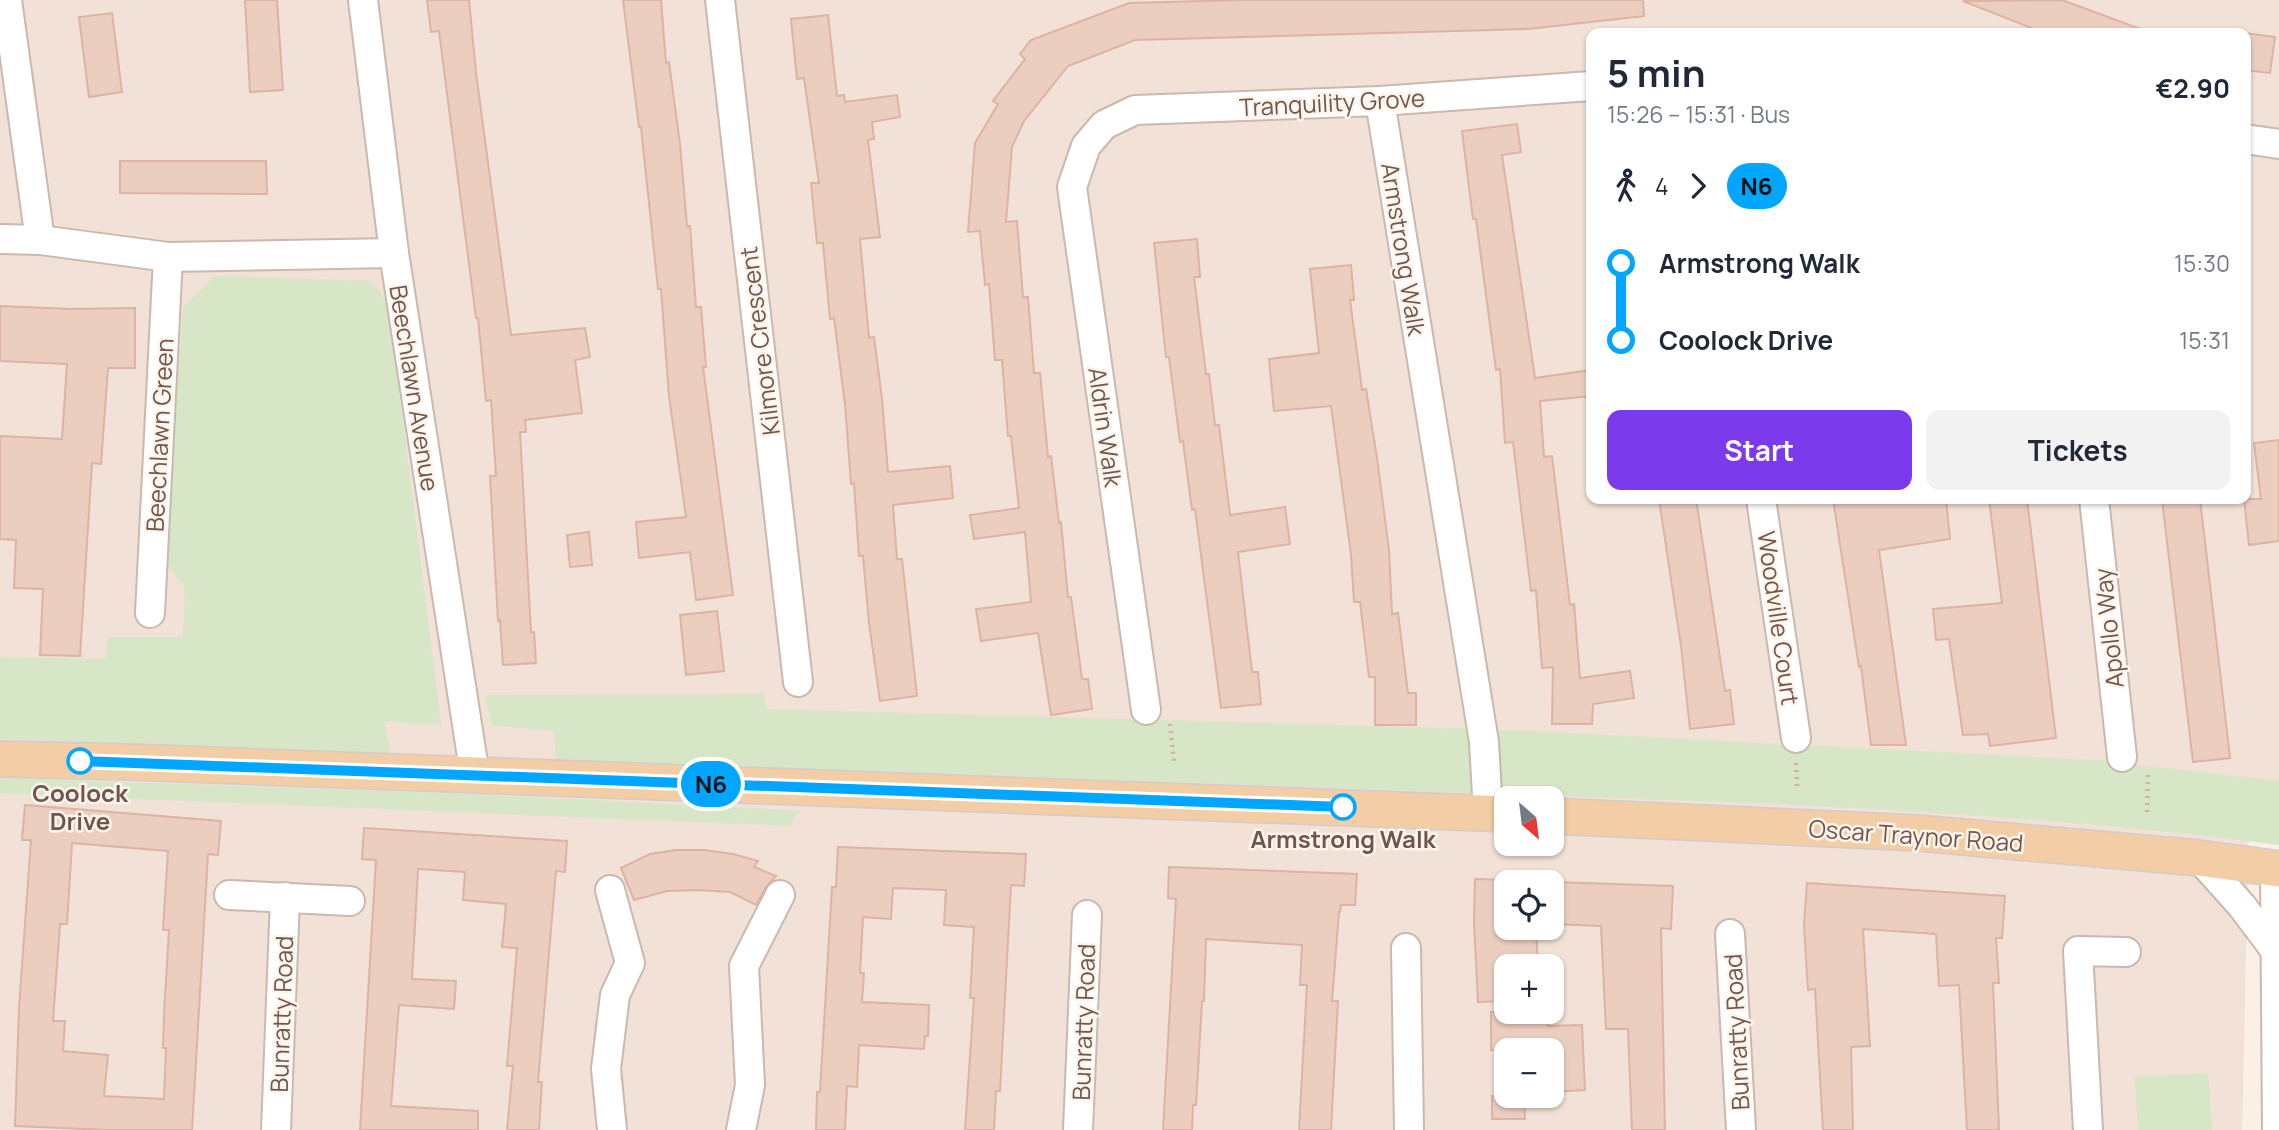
<!DOCTYPE html>
<html lang="en">
<head>
<meta charset="utf-8">
<style>
  :root { --surface:#fff; --page:#f2f2f3; --text:#1f2937; --muted:#747a83; --accent:#7c3aed }
  body { margin:0; font-family:Manrope,sans-serif; background:var(--page); color:var(--text); height:100vh; display:flex; flex-direction:column; font-size:26px; white-space:nowrap }
  * { box-sizing:border-box; margin:0 }
  p { font-size:23px; color:var(--muted) }
  .icon { flex:none; width:38px; height:38px; fill:none; stroke:currentColor; stroke-width:2; stroke-linecap:round; stroke-linejoin:round }
  .map { position:relative; flex:1; overflow:hidden }
  .drawer { position:absolute; left:1586px; top:28px; width:665px; height:476px; display:flex; flex-direction:column; background:var(--surface); border-radius:14px; box-shadow:0 2px 5px #0004 }
  .drawer>* { flex:none }
  .badge { padding:0 14px; border-radius:23px; font-size:24px; line-height:46px }
  .needle { width:46px; rotate:152deg }
  .tools { position:absolute; left:1494px; top:786px; display:grid; gap:14px }
  .tools a { display:grid; place-items:center; width:70px; height:70px; border-radius:14px; background:var(--surface); box-shadow:0 2px 5px #0004; font-size:35px }
  .map>.badge { position:absolute; translate:-50% -50%; box-shadow:0 0 0 4px #fff }
  .legs { display:flex; align-items:center; gap:10px; height:77px; padding:0 21px; font-size:23px }
  .legs p { margin-inline-start:auto }
  .summary { display:flex; align-items:center; justify-content:space-between; height:119px; padding:0 21px }
  h1 { font-size:38px; font-weight:700; line-height:52px }
  .primary-button { display:flex; gap:14px; margin-top:auto; padding:14px 21px }
  .primary-button a { flex:1; height:80px; border-radius:14px; background:var(--accent); color:#fff; font-size:28px; font-weight:700; line-height:80px; text-align:center }
  .primary-button a+a { background:var(--page); color:var(--text) }
  ul { padding:0 21px; list-style:none }
  li { display:flex; align-items:center; gap:24px; height:77px; font-size:26px }
  li i { display:grid; place-items:center; width:10px; height:100%; margin:0 9px; background:currentColor }
  li i::after { content:''; width:18px; height:18px; margin:-9px; border:5px solid; border-radius:50%; background:var(--surface) }
  li p { margin-inline-start:auto }
  li:first-child i { background:linear-gradient(#0000 50%,currentColor 0) }
  li:last-child i { background:linear-gradient(currentColor 50%,#0000 0) }
  .map>svg:first-child { display:block }
</style>
</head>
<body>
<div class="map">
<svg width="2279" height="1130" viewBox="0 0 2279 1130">
  <rect width="100%" height="100%" fill="#faf0e6"/>
  <!-- residential -->
  <path fill="#f1e1d6" fill-rule="evenodd" d="M0 0H2279V784L2250 779 2242 1130H0ZM1591 33H2245V499H1591ZM1507 798H1552V844H1507ZM1507 882H1552V928H1507ZM1507 966H1552V1012H1507ZM1507 1050H1552V1096H1507Z"/>
  <!-- green -->
  <g fill="#d6e6c6">
    <polygon points="215,276 370,281 388,302 441,725 385,721 390,753 0,739 0,657 105,659 108,637 183,637 185,587 164,562 183,307"/>
    <path d="M764 694 766 709 1507 730 2093 760 2279 781V845C2012 810 1743 802 1475 793 1168 782 862 771 556 760L554 731 492 725 484 695Z"/>
    <polygon points="0,778 469,794 802,811 793,818 792,826 0,793"/>
    <polygon points="2208,1073 2212,1130 2138,1130 2135,1077"/>
  </g>
  <!-- building -->
  <g fill="#eccec1" stroke="#ddb3a3" stroke-width="2" fill-rule="evenodd">
    <polygon points="245,0 277,0 283,90 250,92"/>
    <polygon points="427,0 469,0 476,73 511,335 585,328 590,357 575,360 582,413 525,420 526,432 520,432 531,632 534,632 536,663 503,665 500,620 498,621 490,476 496,476 491,400 486,401 478,318 476,318 439,31 431,32"/>
    <polygon points="623,0 661,0 666,63 669,62 680,144 687,226 690,226 696,307 701,307 706,367 703,367 733,595 696,600 690,552 639,558 636,522 686,517 669,396 661,289 658,289 641,127 639,127"/>
    <polygon points="1241,0 1643,0 1644,16 1528,29 1135,40 1068,66 1024,121 1012,147 1006,222 1017,221 1023,297 1028,297 1034,373 1040,373 1048,457 1051,456 1059,523 1061,522 1068,597 1071,597 1082,679 1088,679 1092,709 1051,715 1038,633 981,641 976,609 1031,602 1025,532 974,539 970,515 1019,508 1011,436 1008,436 1002,360 995,360 989,284 985,285 980,231 968,232 975,143 998,104 993,101 1025,59 1020,54 1031,40 1129,3"/>
    <polygon points="2062,0 2146,31 2145,33 2044,33 1963,1"/>
    <polygon points="112,13 122,92 89,97 79,17"/>
    <polygon points="828,15 837,96 844,95 845,102 897,95 900,117 872,122 874,139 868,140 880,237 860,239 869,338 874,337 882,399 888,472 950,466 953,498 893,505 897,559 902,559 917,696 880,701 869,623 863,556 859,556 854,483 851,484 845,404 834,318 830,319 823,243 817,243 811,183 819,183 804,78 797,79 791,19"/>
    <polygon points="2245,33 2275,37 2270,73 2245,70"/>
    <polygon points="1517,124 1521,152 1502,155 1535,378 1591,370 1591,396 1540,401 1544,457 1552,456 1570,605 1574,604 1580,678 1630,671 1634,698 1593,704 1592,724 1552,724 1553,667 1542,668 1536,590 1531,591 1513,442 1505,443 1500,369 1496,370 1476,219 1473,219 1462,131"/>
    <polygon points="120,161 266,161 267,194 120,193"/>
    <polygon points="1197,239 1200,277 1194,277 1206,374 1209,374 1215,425 1219,425 1230,515 1285,507 1290,544 1238,552 1252,672 1258,672 1261,704 1221,708 1195,509 1192,510 1183,441 1180,442 1169,357 1166,357 1154,243"/>
    <polygon points="1351,265 1354,300 1350,300 1362,390 1366,389 1377,458 1389,550 1392,614 1398,613 1408,693 1416,693 1416,725 1375,725 1375,677 1369,677 1360,602 1354,602 1351,554 1331,406 1274,411 1269,359 1319,353 1310,269"/>
    <polygon points="0,306 71,309 135,308 135,368 108,368 101,464 92,463 80,656 40,655 43,589 14,588 16,540 0,539 0,436 62,439 67,364 0,361"/>
    <polygon points="2279,440 2279,541 2249,545 2244,499 2261,499 2254,443"/>
    <polygon points="1659,499 1696,499 1725,691 1730,690 1734,724 1690,729 1681,646"/>
    <polygon points="1833,499 1946,499 1950,539 1879,550 1906,745 1871,745 1861,666 1859,667"/>
    <polygon points="1989,499 2027,499 2056,738 1990,746 1988,734 1963,735 1949,639 1936,640 1933,609 2002,603"/>
    <polygon points="2162,499 2200,499 2230,758 2193,762"/>
    <polygon points="589,532 592,565 570,567 567,535"/>
    <polygon points="717,611 724,671 686,675 680,615"/>
    <path d="M25 805 221 821 218 855 208 854 192 1130H108L15 1126 19 1008 31 840H22ZM72 843 168 851 163 930H169L164 1013 163 1048H166L164 1099 104 1096 108 1055 63 1051 65 1021H53L60 924H67Z"/>
    <polygon points="364,828 567,841 565,872 556,871 538,1082 542,1082 539,1130 507,1130 513,1066 507,1066 517,948 502,947 506,904 463,900 465,872 418,869 412,979 456,981 454,1009 399,1005 391,1106 478,1111 478,1130 360,1130 376,860 362,859"/>
    <polygon points="838,847 1026,854 1024,886 1011,885 1000,1091 996,1091 994,1130 965,1130 974,998 970,998 974,927 944,925 946,890 893,888 891,919 863,917 860,973 864,973 862,1002 929,1005 928,1036 925,1036 924,1049 859,1045 857,1087 847,1086 845,1130 816,1130 817,1092 820,1092 832,887 836,887"/>
    <polygon points="676,850 704,850 733,854 758,861 754,867 776,876 766,887 756,905 730,892 699,890 667,891 634,900 621,868 650,854"/>
    <polygon points="1169,867 1357,874 1355,905 1341,905 1340,912 1339,912 1332,1001 1338,1001 1331,1130 1299,1130 1307,985 1300,985 1302,945 1206,939 1204,1001 1202,1001 1196,1105 1193,1105 1192,1130 1163,1130 1176,899 1168,898"/>
    <polygon points="1475,879 1507,880 1507,928 1536,928 1538,966 1507,966 1507,1001 1478,1002 1474,922"/>
    <polygon points="1552,882 1673,886 1671,929 1661,928 1665,1130 1632,1130 1628,1029 1606,1029 1601,926 1552,924"/>
    <polygon points="1807,883 2005,896 2002,938 1996,938 1999,983 1993,983 1999,1130 1967,1130 1959,985 1939,986 1936,934 1863,929 1870,1046 1851,1047 1853,1130 1823,1130 1815,989 1808,990 1804,925"/>
    <polygon points="1491,1012 1547,1012 1548,1026 1582,1025 1585,1090 1552,1092 1552,1050 1491,1050"/>
    <polygon points="1492,1096 1524,1096 1525,1119 1492,1119"/>
  </g>
  <g fill="none" stroke-linecap="round" stroke-linejoin="round">
    <!-- minor casing -->
    <g stroke="#cbb8ae" stroke-width="32">
      <g id="minor">
        <polyline points="7,0 40,240"/>
        <polyline points="363,0 394,253 475,776"/>
        <polyline points="720,0 798,682"/>
        <polyline points="1380,101 1484,742 1488,813"/>
        <polyline points="2245,139 2279,144"/>
        <polyline points="0,239 40,240 168,257 394,253"/>
        <polyline points="1761,499 1796,738"/>
        <polyline points="2094,499 2122,757"/>
        <polyline points="150,613 168,257"/>
        <polyline points="1146,710 1072,187 1086,146 1104,125 1135,110 1380,101 1591,86"/>
        <polyline points="2199,858 2242,906 2275,950"/>
        <polyline points="2275,869 2277,1130"/>
        <polyline points="610,890 630,963 615,995 606,1069 612,1130"/>
        <polyline points="229,895 350,901"/>
        <polyline points="1730,934 1741,1130"/>
        <polyline points="1406,948 1409,1130"/>
        <polyline points="276,1130 285,897"/>
        <polyline points="741,1130 750,1085 744,966 780,895"/>
        <polyline points="1078,1130 1087,915"/>
        <polyline points="2088,1130 2078,951 2126,952"/>
      </g>
    </g>
    <!-- major casing -->
    <g stroke="#d4ccca" stroke-width="38">
      <g id="major">
        <polyline points="0,759 131,762 1507,814"/>
        <polyline points="1552,816 1918,833 2199,858 2279,869"/>
      </g>
    </g>
    <!-- path -->
    <g stroke="#d1b1a4" stroke-width="4.5" stroke-dasharray="2 5" stroke-linecap="butt">
      <polyline points="1170,724 1174,762"/>
      <polyline points="1796,763 1797,786"/>
      <polyline points="2147,812 2148,771"/>
    </g>
    <!-- minor -->
    <use href="#minor" stroke="#fff" stroke-width="28"/>
    <!-- major -->
    <use href="#major" stroke="#f2cda6" stroke-width="35"/>
  </g>
  <g fill="none" stroke-linecap="round" stroke-linejoin="round">
    <!-- line-1 casing -->
    <g stroke="#fff" stroke-width="16">
      <polyline id="line-1" points="80,761 1343,807"/>
    </g>
    <!-- line-1 -->
    <use href="#line-1" stroke="#00a6ff" stroke-width="10"/>
  </g>
  <!-- markers -->
  <g fill="#fff" stroke="#00a6ff" stroke-width="3.5">
    <circle cx="80" cy="761" r="12"/>
    <circle cx="1343" cy="807" r="12"/>
  </g>
  <g text-anchor="middle" dominant-baseline="central" stroke-width="5" stroke-linejoin="round" paint-order="stroke">
    <!-- street labels -->
    <g font-size="24" fill="#71564e" stroke="#fdf5ec">
      <text transform="translate(1332 102) rotate(-3)">Tranquility Grove</text>
      <text transform="translate(1404 249) rotate(81)">Armstrong Walk</text>
      <text transform="translate(759 341) rotate(-97)">Kilmore Crescent</text>
      <text transform="translate(415 388) rotate(81)">Beechlawn Avenue</text>
      <text transform="translate(1106 427) rotate(82)">Aldrin Walk</text>
      <text transform="translate(159 435) rotate(-87)">Beechlawn Green</text>
      <text transform="translate(1779 618) rotate(82)">Woodville Court</text>
      <text transform="translate(2108 628) rotate(-96)">Apollo Way</text>
      <text transform="translate(1916 835) rotate(4)">Oscar Traynor Road</text>
      <text transform="translate(281 1014) rotate(-88)">Bunratty Road</text>
      <text transform="translate(1083 1022) rotate(-88)">Bunratty Road</text>
      <text transform="translate(1736 1032) rotate(-93)">Bunratty Road</text>
    </g>
    <!-- stop labels -->
    <g font-size="24" font-weight="bold" fill="#71564e" stroke="#fdf5ec">
      <text x="80" y="792">Coolock<tspan x="80" dy="28">Drive</tspan></text>
      <text x="1343" y="838">Armstrong Walk</text>
    </g>
  </g>
</svg>
<div class="tools">
<a><svg class="needle" viewBox="-14 -14 28 28"><path d="M0-13l5 13h-10z" fill="#e53935"/><path d="M0 13l5-13h-10z" fill="#747a83"/></svg></a>
<a><svg class="icon" aria-label="locate" viewBox="0 0 24 24"><circle cx="12" cy="12" r="6"/><path d="M12 2v4M12 18v4M2 12h4M18 12h4"/></svg></a>
<a>+</a>
<a>−</a>
</div>
<b class="badge" style="left:711px;top:784px;background:#00a6ff;color:#111">N6</b>
<section class="drawer">
<div class="summary"><div><h1>5 min</h1><p>15:26 – 15:31 · Bus</p></div><b>€2.90</b></div>
<div class="legs"><svg class="icon" aria-label="walk" viewBox="0 0 24 24"><circle cx="13" cy="4" r="2"/><path d="M13 8l-2 6 4 7M11 14l-3 7M7 12l3-4h3l4 4"/></svg>4<svg class="icon" aria-label="forward" viewBox="0 0 24 24"><path d="M9 5l7 7-7 7"/></svg><b class="badge" style="background:#00a6ff;color:#111">N6</b></div>
<ul>
<li><i style="color:#00a6ff"></i><b>Armstrong Walk</b><p>15:30</p></li>
<li><i style="color:#00a6ff"></i><b>Coolock Drive</b><p>15:31</p></li>
</ul>
<div class="primary-button"><a>Start</a><a>Tickets</a></div>
</section>
</div>
</body>
</html>
